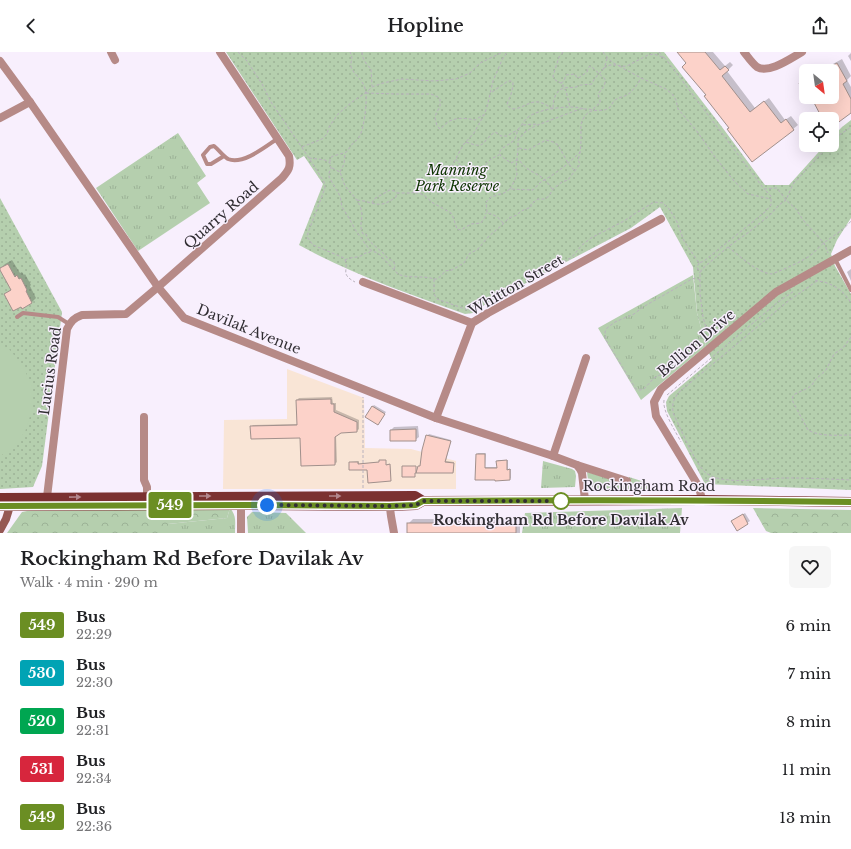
<!DOCTYPE html>
<html lang="en">
<head>
<meta charset="utf-8">
<style>
  :root { --surface:#fff; --page:#f6f6f6; --text:#202124; --muted:#757577 }
  body { margin:0; font-family:"Libre Baskerville",serif; background:var(--page); color:var(--text); height:100vh; display:flex; flex-direction:column; font-size:15px; white-space:nowrap }
  * { box-sizing:border-box; margin:0 }
  p { font-size:13px; color:var(--muted) }
  .icon { flex:none; width:22px; height:22px; fill:none; stroke:currentColor; stroke-width:2; stroke-linecap:round; stroke-linejoin:round }
  .map { position:relative; height:481px; overflow:hidden }
  .drawer { display:flex; flex-direction:column; background:var(--surface); flex:1 }
  .drawer>* { flex:none }
  .badge { padding:0 8px; border-radius:3px; font-size:14px; line-height:26px }
  .needle { width:26px; rotate:151deg }
  .tools { position:absolute; left:799px; top:12px; display:grid; gap:8px }
  .tools a { display:grid; place-items:center; width:40px; height:40px; border-radius:6px; background:var(--surface); box-shadow:0 4px 16px #0002; font-size:20px }
  .you { position:absolute; width:20px; height:20px; margin:-10px; border:3px solid #fff; border-radius:50%; background:#1a73e8; box-shadow:0 0 0 6px #1a73e833 }
  .map>.badge { position:absolute; translate:-50% -50%; box-shadow:0 0 0 2px #fff }
  .round { display:grid; place-items:center; flex:none; width:42px; height:42px; border-radius:6px; background:var(--page) }
  .summary { display:flex; align-items:center; justify-content:space-between; height:68px; padding:0 20px }
  h1 { font-size:19px; font-weight:600; line-height:30px }
  ul { padding:0; list-style:none }
  li { display:flex; align-items:center; gap:12px; height:48px; padding:0 20px }
  li div { flex:1 }
  li b { display:block; font-size:15px }
  li em { font-style:normal }
  li .badge { min-width:44px; font-weight:700; text-align:center }
  header { display:flex; justify-content:space-between; align-items:center; height:52px; padding:0 20px; background:var(--surface); font-size:18px; font-weight:600 }
  .map>svg:first-child { display:block }
</style>
</head>
<body>
<header><svg class="icon" aria-label="back" viewBox="0 0 24 24"><path d="M15 5l-7 7 7 7"/></svg>Hopline<svg class="icon" aria-label="share" viewBox="0 0 24 24"><path d="M12 15V3M7 8l5-5 5 5M5 13v7h14v-7"/></svg></header>
<div class="map">
<svg width="851" height="481" viewBox="0 0 851 481">
  <defs>
    <pattern id="grass-tufts" width="24" height="20" patternUnits="userSpaceOnUse"><rect width="24" height="20" fill="#b5cfae"/><path d="M3 7l-1-3M5 7V3M7 7l1-3M15 17l-1-3M17 17v-4M19 17l1-3" fill="none" stroke="#9cb296"/></pattern>
    <pattern id="forest-crowns" width="20" height="18" patternUnits="userSpaceOnUse"><rect width="20" height="18" fill="#b5cfae"/><path d="M2 6a3 3 0 1 1 6 0M12 15a3 3 0 1 1 6 0" fill="none" stroke="#9cb296"/></pattern>
    <pattern id="park-dots" width="8" height="8" patternUnits="userSpaceOnUse"><rect width="8" height="8" fill="#b5cfae"/><path d="M2 2h.1M6 6h.1" fill="none" stroke="#9cb296" stroke-width="1.8" stroke-linecap="round"/></pattern>
  </defs>
  <rect width="100%" height="100%" fill="#f8effd"/>
  <!-- commercial -->
  <polygon fill="#f9e5d6" points="287,317 364,346 365,396 411,397 456,409 456,437 223,437 224,368 287,367"/>
  <!-- grass -->
  <g fill="url(#grass-tufts)">
    <polygon points="178,81 206,124 197,131 210,151 138,199 96,136"/>
    <polygon points="693,223 697,261 706,294 641,348 598,276"/>
    <polygon points="543,409 572,417 575,419 576,424 575,435 541,436"/>
    <path d="M587 420 628 432 629 425 651 432 650 437H595C588 433 588 428 587 420Z"/>
    <path d="M230 456C237 464 235 471 235 481H168V472L227 466Z"/>
    <polygon points="682,456 680,481 522,481 525,461"/>
    <polygon points="252,460 286,461 306,481 248,481 247,465"/>
  </g>
  <!-- forest -->
  <g fill="url(#forest-crowns)">
    <polygon points="230,456 227,466 168,472 168,481 7,481 22,460 32,458"/>
    <polygon points="753,456 851,458 851,481 771,481 766,479"/>
  </g>
  <!-- park -->
  <g fill="url(#park-dots)">
    <path d="M226 0H664L722 75 765 133H789L825 93H832V85L842 75 851 68V166L837 188 831 202 835 214 851 242V438L705 432 667 359 666 350 669 344 712 308 706 294 697 261 693 215 660 155 631 176 486 252 473 261 465 262C409 242 351 222 299 193L323 132 304 104 297 108Z"/>
    <polygon points="0,146 62,260 42,414 33,435 0,437"/>
  </g>
  <!-- pitch -->
  <polygon fill="#b5cfae" points="0,292 9,297 23,314 32,335 32,358 25,380 10,398 0,404"/>
  <!-- shadow -->
  <g fill="#0003">
    <polygon points="678,0 713,0 725,14 730,10 733,13 727,19 755,56 769,46 785,68 791,64 798,73 793,77 730,75 707,43 687,11"/>
    <polygon points="851,1 851,9 848,4"/>
    <polygon points="842,7 851,24 847,28 851,35 851,60 832,74 832,67 826,67 813,47 809,49 807,45 832,45 832,40 837,37 832,28 832,19 827,19 826,17 831,13"/>
    <polygon points="12,208 20,221 22,220 24,223 25,222 31,233 30,234 36,246 32,250 22,255 5,242 12,237 0,217 5,212"/>
    <polygon points="851,217 851,229 847,220"/>
    <polygon points="332,345 333,351 336,351 336,358 359,368 359,377 357,379 340,380 336,383 337,410 335,412 301,385 251,375 253,373 298,372 297,348 299,346"/>
    <polygon points="374,353 386,360 379,370 372,355"/>
    <polygon points="418,374 419,385 415,388 391,378 394,375"/>
    <polygon points="429,382 451,388 446,409 454,410 454,419 453,420 419,415 420,413 427,384"/>
    <polygon points="478,401 486,401 485,415 498,415 497,409 498,408 508,408 508,417 511,417 511,426 510,427 496,428 476,427 477,402"/>
    <polygon points="380,408 386,408 386,413 390,412 391,428 368,417 350,410 359,409 359,412 380,410"/>
    <polygon points="745,461 750,469 737,477 732,469"/>
    <polygon points="413,467 520,467 520,481 408,481 408,472"/>
  </g>
  <!-- building -->
  <g fill="#fcd2c9" stroke="#a1908c">
    <polygon points="677,0 705,0 720,18 725,14 729,18 722,24 750,60 764,49 781,71 786,67 794,78 752,110 727,77 729,76 704,44 706,43 682,15 686,11"/>
    <polygon points="837,11 847,29 843,32 851,47 851,61 832,75 832,67 825,67 824,65 822,66 811,45 832,45 832,41 836,38 832,30 832,19 822,19"/>
    <polygon points="806,27 806,44 799,31"/>
    <polygon points="8,212 15,225 17,223 19,227 21,226 27,238 26,239 32,251 22,257 21,255 13,259 4,242 11,238 0,218 0,216"/>
    <polygon points="331,347 331,352 334,352 334,360 357,370 357,380 341,381 335,385 335,413 301,414 300,386 251,387 250,374 297,373 296,348"/>
    <polygon points="372,354 385,362 378,373 365,365"/>
    <polygon points="416,377 416,389 390,389 390,378"/>
    <polygon points="426,383 451,389 445,410 454,411 453,421 416,421 418,414 420,414 422,398"/>
    <polygon points="476,402 485,402 485,416 497,416 496,409 507,408 507,418 510,417 510,428 495,429 495,428 475,428"/>
    <polygon points="379,408 386,408 386,413 390,412 391,429 368,431 367,418 349,418 349,410 358,410 358,412 379,410"/>
    <polygon points="402,414 416,414 416,421 415,421 415,425 402,425"/>
    <polygon points="743,462 748,472 737,479 731,469"/>
    <rect x="407" y="471" width="109" height="10"/>
  </g>
  <g fill="none" stroke-linecap="round" stroke-linejoin="round">
    <!-- path -->
    <g stroke="#b9b2bd" stroke-width="1" stroke-dasharray="3 2" stroke-linecap="butt">
      <path d="M238 0 247 9 262 32 271 50 309 106 324 130 325 136 308 181 307 185 313 193 344 206C351 217 338 221 355 230"/>
      <path d="M362 0C362 7 367 13 371 17L372 34"/>
      <path d="M563 0 559 5 553 24C554 29 559 30 563 32V36L566 39 570 55"/>
      <path d="M603 0C609 8 616 16 627 14L648 3 654 2 665 6 764 137 777 136 786 148 796 157 803 168 824 191 828 201"/>
      <polyline points="659,0 664,6"/>
      <polyline points="619,14 641,26 666,37 673,43 676,48 678,57 696,78 715,105 734,129 748,142 771,147"/>
      <polyline points="604,16 610,13 616,13"/>
      <path d="M492 40 508 29H511L513 30C513 39 510 45 507 52 512 64 527 50 535 50 541 49 548 54 553 57 553 49 555 38 564 36 568 35 572 36 576 35 578 34 580 33 582 33 586 32 588 33 592 32 594 26 598 23 602 19 605 15 606 11 607 6"/>
      <path d="M366 41 395 42H431L438 45 440 47V54L436 62 435 66 437 74 440 77C443 75 445 72 448 70 456 65 466 66 475 68L483 63"/>
      <polyline points="523,73 538,72"/>
      <path d="M466 90C487 98 480 90 495 80L497 81 501 84H507L519 77"/>
      <polyline points="832,90 838,84 851,75"/>
      <polyline points="302,95 322,87 327,82 329,75 338,62 352,50 368,39 372,35 383,31 402,27 434,29 456,27 470,21 480,11 503,0"/>
      <polyline points="519,96 528,98 546,88 553,90 558,93 568,111 574,118"/>
      <path d="M309 106 325 108 330 111 331 116 329 121V125L333 132 340 144 342 155 349 166 356 179 369 197 379 202 398 222C408 227 423 223 434 227V242L437 247 468 258 475 259 477 258"/>
      <polyline points="456,107 460,113 467,118"/>
      <polyline points="330,110 330,106 333,104 344,101"/>
      <path d="M332 116 340 120C342 125 343 131 346 135 352 143 358 147 361 157 364 166 358 172 363 182H366C369 193 382 197 388 207 394 208 396 212 394 218"/>
      <path d="M340 120 344 112 345 101C348 99 349 96 351 94 353 90 357 89 359 85 364 78 367 51 366 42 366 38 364 33 362 30 358 24 354 22 351 15 350 8 354 8 350 0"/>
      <polyline points="441,129 456,121 468,119 479,120 491,107 499,103"/>
      <path d="M510 137 515 128 517 122 516 116 518 97V88L525 80 535 74 580 57H588L593 58 595 55 600 51V48L598 42C602 37 606 33 605 27L594 17 592 15 590 14 588 16 587 20 580 25 577 26 575 22 566 23 564 29 561 31"/>
      <path d="M552 137C550 134 547 130 544 127 535 120 527 119 520 109L517 108 511 111 501 104 499 101C502 94 508 94 513 89 516 87 516 82 518 78 521 74 524 69 527 66 536 57 573 52 584 57"/>
      <polyline points="415,141 419,141 425,144 433,151 451,161 453,165 457,177 461,178 471,172 481,171 485,165 486,161"/>
      <path d="M357 148C376 150 378 158 396 145L397 141H411L431 137 441 129 452 114 463 93 474 81 484 63 487 55 493 29 502 8 507 0"/>
      <polyline points="372,151 374,147 390,138 394,139 397,141"/>
      <path d="M503 171C498 165 494 162 487 161L486 150 491 145 504 141 510 137 533 138 541 130 551 124 565 114 576 104 580 100"/>
      <path d="M728 195C740 204 757 221 772 222 784 217 797 212 808 205 815 201 819 194 825 190 833 184 845 177 851 169"/>
      <path d="M345 208C351 204 360 207 365 201H367L370 200 371 198"/>
      <polyline points="699,211 697,215 700,221"/>
      <polyline points="538,225 572,205 582,193 591,186 624,169 636,161 654,150 663,151 670,158 677,170 684,189 699,211 704,209 765,160 771,153 771,144 764,137"/>
      <path d="M434 227H437L442 223 445 219 452 218 464 211 469 202 478 197 488 185 502 173 509 166 517 163 521 159 531 155V152L538 147H545L549 144 553 137 562 130 568 128 580 112 578 108C581 100 581 91 581 83 581 77 580 73 583 67 591 52 601 63 610 55 612 53 613 49 615 48 619 45 623 45 627 43 632 40 638 32 641 26"/>
      <polyline points="700,228 696,226 692,227 643,255 634,262 615,270 607,276 605,280 606,288 634,334 636,337 640,338 644,337 654,326 667,319 676,311 704,282 706,276 703,265 700,242 700,221 702,217 728,195 749,180 771,162 779,153 786,148 793,132 829,93"/>
      <path d="M815 228C819 230 823 229 827 231 838 235 845 241 851 251"/>
      <path d="M817 229 787 250 678 341C673 349 671 354 674 363 681 377 695 412 706 421 723 434 766 426 787 426 808 426 830 427 851 428"/>
      <polyline points="706,276 709,280 715,282"/>
      <path d="M851 285 843 296 834 302 826 318 815 328 812 333 808 336 795 342 793 344 792 348 808 378C820 385 838 383 851 383"/>
      <polyline points="667,343 778,250 794,239"/>
      <path d="M664 348C662 359 676 380 681 390"/>
      <polyline points="705,429 716,426"/>
      <polyline points="363,436 363,345"/>
    </g>
    <!-- service -->
    <g stroke="#b68a87" stroke-width="4">
      <path d="M224 104 211 112H207L203 103 210 95 214 94C219 98 223 104 228 107 243 113 265 95 277 87"/>
      <polyline points="835,207 851,238"/>
      <polyline points="17,265 23,261 58,265 69,272"/>
    </g>
    <!-- minor -->
    <g stroke="#b68a87" stroke-width="8">
      <polyline points="111,0 115,8"/>
      <path d="M744 0C748 5 752 11 757 15 769 22 791 6 802 0"/>
      <polyline points="0,9 30,50 158,235 184,266 436,366 553,404 577,413 580,417 582,421 585,448"/>
      <polyline points="0,66 30,50"/>
      <polyline points="363,230 472,271"/>
      <polyline points="144,365 144,428 147,435 147,444"/>
      <polyline points="436,366 472,271 488,261 661,167"/>
      <polyline points="553,404 586,306"/>
      <polyline points="577,413 627,429"/>
      <path d="M47 445 67 277C71 269 74 266 82 263L126 262 158 235 282 126C289 118 291 115 289 104L220 0"/>
      <polyline points="389,448 391,464 394,481"/>
      <polyline points="702,448 699,435 656,364 654,350 661,337 776,240 851,198"/>
      <polyline points="241,481 241,447"/>
    </g>
    <!-- secondary -->
    <polyline stroke="#955754" stroke-width="8" points="0,478 6,467 10,454"/>
    <!-- primary -->
    <g stroke="#7b3131" stroke-width="10">
      <polyline points="0,446 415,444 423,449"/>
      <polyline points="0,454 241,453 390,454 416,453 423,449 702,448 851,450"/>
    </g>
  </g>
  <!-- one-way arrows -->
  <defs><path id="oneway-solid" d="M-6-.8H1V-3.2L6.5 0L1 3.2V.8H-6Z"/></defs>
  <g fill="#b3868d">
    <use href="#oneway-solid" transform="translate(205 444)"/>
    <use href="#oneway-solid" transform="translate(335 444)"/>
    <use href="#oneway-solid" transform="translate(75 445) rotate(-1)"/>
  </g>
  <g fill="none" stroke-linecap="round" stroke-linejoin="round">
    <!-- line casing -->
    <g stroke="#fff" stroke-width="9">
      <path id="line" d="M0 454 241 453 390 454 416 453 423 449C566 448 708 448 851 450"/>
    </g>
    <!-- line -->
    <use href="#line" stroke="#6b8e23" stroke-width="6"/>
    <!-- walk -->
    <polyline stroke="#312e33" stroke-width="4" stroke-dasharray="0 7.2" points="267,453 390,454 416,453 423,449 561,449"/>
  </g>
  <!-- markers -->
  <circle fill="#fff" stroke="#6b8e23" stroke-width="2" cx="561" cy="449" r="8"/>
  <g text-anchor="middle" dominant-baseline="central" stroke-width="3" stroke-linejoin="round" paint-order="stroke">
    <!-- park labels -->
    <g font-size="14" font-style="italic" fill="#0d3400" stroke="#f8effd">
      <text x="457" y="118">Manning<tspan x="457" dy="16">Park Reserve</tspan></text>
    </g>
    <!-- street labels -->
    <g font-size="14" fill="#312e33" stroke="#f8effd">
      <text transform="translate(221 163) rotate(-41)">Quarry Road</text>
      <text transform="translate(516 233) rotate(-30)">Whitton Street</text>
      <text transform="translate(249 277) rotate(22)">Davilak Avenue</text>
      <text transform="translate(696 291) rotate(-40)">Bellion Drive</text>
      <text transform="translate(50 319) rotate(-82)">Lucius Road</text>
      <text x="649" y="434">Rockingham Road</text>
    </g>
    <!-- stop labels -->
    <g font-size="14" font-weight="bold" fill="#312e33" stroke="#f8effd">
      <text x="561" y="468">Rockingham Rd Before Davilak Av</text>
    </g>
  </g>
</svg>
<div class="tools">
<a><svg class="needle" viewBox="-14 -14 28 28"><path d="M0-13l5 13h-10z" fill="#e53935"/><path d="M0 13l5-13h-10z" fill="#757577"/></svg></a>
<a><svg class="icon" aria-label="locate" viewBox="0 0 24 24"><circle cx="12" cy="12" r="6"/><path d="M12 2v4M12 18v4M2 12h4M18 12h4"/></svg></a>
</div>
<div class="you" style="left:267px;top:453px"></div>
<b class="badge" style="left:170px;top:453px;background:#6b8e23;color:#fff">549</b>
</div>
<section class="drawer">
<div class="summary"><div><h1>Rockingham Rd Before Davilak Av</h1><p>Walk · 4 min · 290 m</p></div><a class="round"><svg class="icon" aria-label="heart" viewBox="0 0 24 24"><path d="M12 20l-8-8c-3-5 5-10 8-4 3-6 11-1 8 4z"/></svg></a></div>
<ul>
<li><span class="badge" style="background:#6b8e23;color:#fff">549</span><div><b>Bus</b><p>22:29</p></div><em>6 min</em></li>
<li><span class="badge" style="background:#00a3b4;color:#fff">530</span><div><b>Bus</b><p>22:30</p></div><em>7 min</em></li>
<li><span class="badge" style="background:#00a651;color:#fff">520</span><div><b>Bus</b><p>22:31</p></div><em>8 min</em></li>
<li><span class="badge" style="background:#d7263d;color:#fff">531</span><div><b>Bus</b><p>22:34</p></div><em>11 min</em></li>
<li><span class="badge" style="background:#6b8e23;color:#fff">549</span><div><b>Bus</b><p>22:36</p></div><em>13 min</em></li>
</ul>
</section>
</body>
</html>
